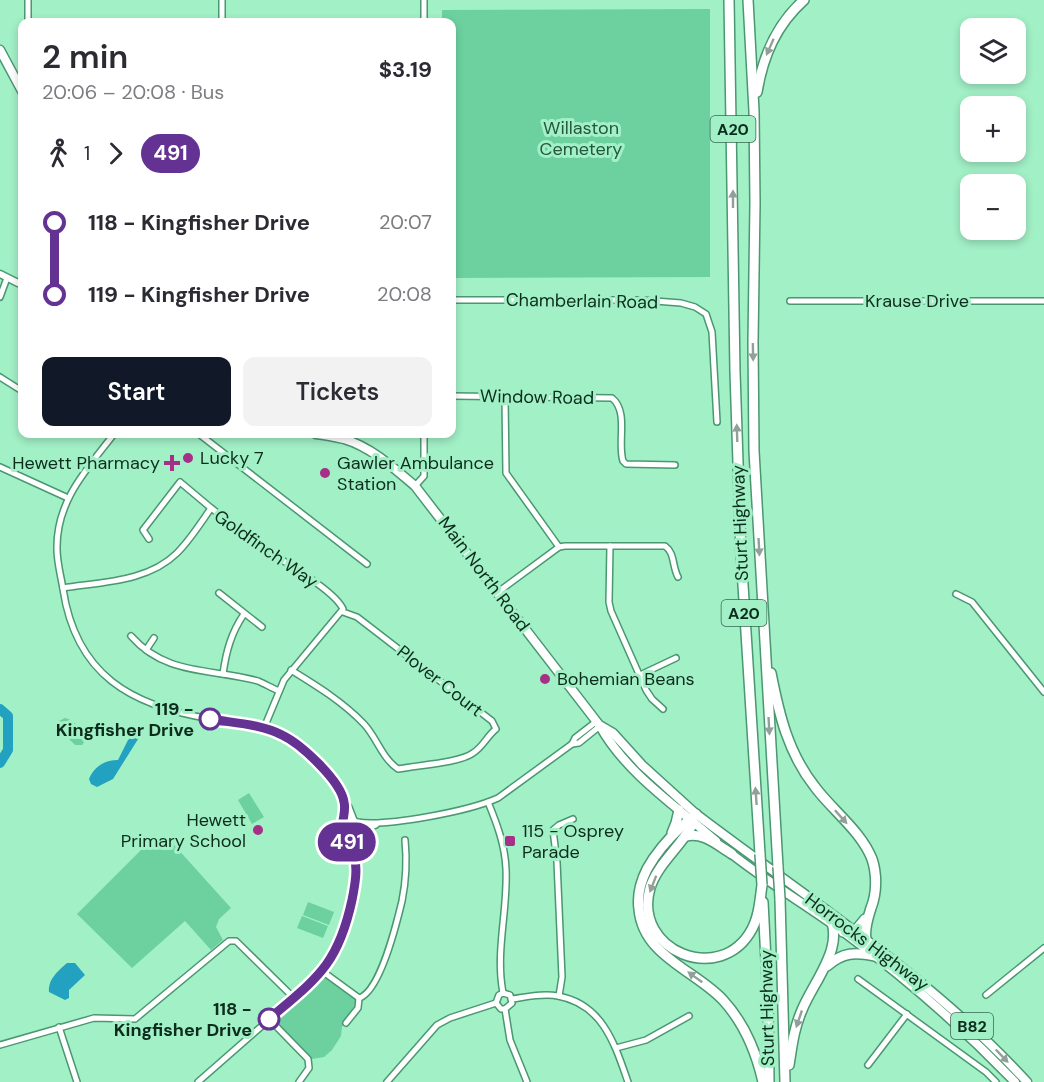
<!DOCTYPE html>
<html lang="en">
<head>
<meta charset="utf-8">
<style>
  :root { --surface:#fff; --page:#f2f2f3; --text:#2b2b33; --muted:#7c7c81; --accent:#111827 }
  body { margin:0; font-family:"DM Sans",sans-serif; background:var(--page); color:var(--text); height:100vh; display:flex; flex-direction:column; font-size:22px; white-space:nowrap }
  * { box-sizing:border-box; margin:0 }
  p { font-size:20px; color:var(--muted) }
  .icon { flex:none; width:33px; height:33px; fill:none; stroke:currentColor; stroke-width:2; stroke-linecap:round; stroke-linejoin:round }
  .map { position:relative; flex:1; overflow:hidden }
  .side { position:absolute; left:18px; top:18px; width:438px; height:420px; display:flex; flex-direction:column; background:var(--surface); border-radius:12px; box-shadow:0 3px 9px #0003 }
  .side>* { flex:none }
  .badge { padding:0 12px; border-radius:20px; font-size:21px; line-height:39px }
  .tools { position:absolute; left:960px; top:18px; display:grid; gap:12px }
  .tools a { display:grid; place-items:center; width:66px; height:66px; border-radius:12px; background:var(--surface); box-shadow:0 3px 9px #0003; font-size:30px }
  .map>.badge { position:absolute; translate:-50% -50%; box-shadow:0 0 0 3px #fff }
  .legs { display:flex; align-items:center; gap:9px; height:66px; padding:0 24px; font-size:20px }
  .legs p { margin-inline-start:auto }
  .summary { display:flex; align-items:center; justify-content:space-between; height:102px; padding:0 24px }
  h1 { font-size:33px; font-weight:600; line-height:45px }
  .button { display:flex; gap:12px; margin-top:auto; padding:12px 24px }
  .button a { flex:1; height:69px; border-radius:12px; background:var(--accent); color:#fff; font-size:24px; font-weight:600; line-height:69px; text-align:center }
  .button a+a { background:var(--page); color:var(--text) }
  ul { padding:0 24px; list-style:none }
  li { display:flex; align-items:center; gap:21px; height:72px; font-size:22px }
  li i { display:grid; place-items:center; width:9px; height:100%; margin:0 8px; background:currentColor }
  li i::after { content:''; width:15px; height:15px; margin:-8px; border:4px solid; border-radius:50%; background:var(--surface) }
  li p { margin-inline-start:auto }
  li:first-child i { background:linear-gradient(#0000 50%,currentColor 0) }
  li:last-child i { background:linear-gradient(currentColor 50%,#0000 0) }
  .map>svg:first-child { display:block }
</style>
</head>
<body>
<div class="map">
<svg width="1044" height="1082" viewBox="0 0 1044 1082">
  <rect width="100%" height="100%" fill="#a2f0c6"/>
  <!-- green -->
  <g fill="#6cd19f">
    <polygon points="710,9 710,277 452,278 452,22 442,22 442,10"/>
    <path d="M65 718C74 720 86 732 85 741L82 745H75L58 728 59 721Z"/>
    <polygon points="249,793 264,817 252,824 238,800"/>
    <polygon points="166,836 231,908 219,919 216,927 223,940 211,950 185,921 132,968 77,914 145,846"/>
    <polygon points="308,902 334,912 329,925 303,915"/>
    <polygon points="302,916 328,926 323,938 297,928"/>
    <polygon points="323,976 358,999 342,1027 341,1036 332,1050 324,1057 312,1059 274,1019"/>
  </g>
  <!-- water -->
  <g fill="#22a1c1">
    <path d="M136 733 140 736 113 779 97 787 91 784 89 779C94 767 104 760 118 760L128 740Z"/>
    <path d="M67 963H75L85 975 69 990V998L65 1000 49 992C48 979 58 971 67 963Z"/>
  </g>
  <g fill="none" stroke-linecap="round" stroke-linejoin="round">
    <!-- river -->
    <polyline stroke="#22a1c1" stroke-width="10" points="0,709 8,716 8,750 0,763"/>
    <!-- minor casing -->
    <g stroke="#4a9771" stroke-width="8">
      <g id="minor">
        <polyline points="28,0 28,22"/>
        <polyline points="222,0 222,22"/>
        <polyline points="424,0 424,22"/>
        <polyline points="0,297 7,278"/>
        <polyline points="452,300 642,300 681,303 695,307 706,314 712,332 717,422"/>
        <polyline points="790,301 1044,301"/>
        <polyline points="0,377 22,391"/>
        <path d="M452 396 612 398C629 412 617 442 623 461L626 464 675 465"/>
        <polyline points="505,397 506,473 559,547"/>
        <path d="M114 434C87 469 56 501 57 549 57 563 61 576 63 589 76 675 131 706 211 719 234 723 261 724 282 735 313 750 343 787 354 820"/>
        <polyline points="199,434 367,564"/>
        <polyline points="0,467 68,498"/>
        <polyline points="415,486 424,476 424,434"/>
        <polyline points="149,539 143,530 180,482 211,508"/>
        <polyline points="610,546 609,602 611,611 646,690 652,699 663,709"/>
        <path d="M63 588C101 582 148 582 177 553 190 540 201 523 211 508 227 520 243 534 259 545 278 559 334 589 343 609L284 680 264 728"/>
        <path d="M498 592 559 547 565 546H665C675 553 672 566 678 577"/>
        <polyline points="219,593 262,627"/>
        <polyline points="956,594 972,602 1044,692"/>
        <path d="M131 636C166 676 211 668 258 681 265 684 272 688 279 691"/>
        <polyline points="146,650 154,638"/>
        <path d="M291 670C317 686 343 702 364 724 377 738 382 758 398 769 417 765 460 763 473 753 483 747 487 736 496 729L492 721 357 617 343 612"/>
        <path d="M223 674C226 652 231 633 244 614"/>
        <polyline points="640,675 676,658"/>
        <polyline points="572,744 575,738 597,721"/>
        <polyline points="344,802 344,822 341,829 353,851"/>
        <path d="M488 802C497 824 505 845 506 869 508 911 495 951 503 993"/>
        <path d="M357 822C387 827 469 811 498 798L572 744 579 743 600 726"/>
        <polyline points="359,832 376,825"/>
        <path d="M322 971 359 998C380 992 397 922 402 901 406 881 407 860 405 840"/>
        <polyline points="858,979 986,1072 996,1082"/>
        <polyline points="503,993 510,995 512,1003 505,1009"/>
        <polyline points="503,993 499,995 496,1003 501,1009 505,1009"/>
        <polyline points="986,995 1044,948"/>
        <polyline points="559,996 562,977 557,862 553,830 559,825 573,819"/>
        <path d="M512 999C527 997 543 993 558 996 603 1004 615 1045 628 1082"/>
        <polyline points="505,1009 510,1040 527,1082"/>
        <polyline points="269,1019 308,1059 309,1068 299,1082"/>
        <polyline points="346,1023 358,1008 359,998"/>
        <polyline points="59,1027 77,1082"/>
        <polyline points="0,1045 94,1018 135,1019 229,941 236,941 294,998"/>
        <polyline points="616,1048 646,1040 689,1016"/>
        <polyline points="868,1065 907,1014"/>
        <polyline points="198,1082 311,983 328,964 338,946 348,919 355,887 356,869 353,851 360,828 354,820 344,822"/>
        <polyline points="387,1082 437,1025 450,1018 496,1003"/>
      </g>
    </g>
    <!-- tertiary casing -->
    <g stroke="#4a9771" stroke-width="9">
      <polyline id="tertiary" points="0,274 18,283 22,281"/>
    </g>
    <!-- primary casing -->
    <g stroke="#4a9771" stroke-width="11">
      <g id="primary">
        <polyline points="0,50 22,91"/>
        <path d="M316 434C325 435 335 437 344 439 371 447 394 468 415 486L600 726C621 764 658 793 691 820"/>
        <polyline points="601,726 613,733 642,765 696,814"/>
      </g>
    </g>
    <!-- trunk casing -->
    <g stroke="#4a9771" stroke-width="11">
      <g id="trunk">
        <path d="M696 814C809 900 931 977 1027 1082"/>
        <polyline points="691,820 716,841"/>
        <path d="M728 851C765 881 807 905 845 933 906 978 963 1028 1015 1082"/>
      </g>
    </g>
    <!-- motorway casing -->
    <g stroke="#4a9771" stroke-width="12">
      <g id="motorway">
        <polyline points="729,0 735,372 741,553 760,854"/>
        <polyline points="748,0 754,111 755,203 753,342 754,451 778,867"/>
        <path d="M757 92C763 56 776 25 804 0"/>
        <path d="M771 673C779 714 788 753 815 787 832 810 861 831 872 859 877 874 877 893 871 908 868 918 864 929 866 939"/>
        <path d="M696 814C692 819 687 821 682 826 669 838 656 853 647 869 641 881 637 895 639 909 643 956 695 970 723 1000 745 1024 756 1051 763 1082"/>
        <path d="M691 820V827C679 848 657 865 650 888 632 951 721 987 752 929 759 916 760 900 762 885"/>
        <polyline points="672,833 676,823 679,810"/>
        <path d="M686 836C704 832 717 845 732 854"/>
        <polyline points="780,899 785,1082"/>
        <polyline points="763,902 768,1000 769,1082"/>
        <polyline points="843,932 855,931 865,919"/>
        <path d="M827 966C843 952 855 952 875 956"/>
        <path d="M789 1065C792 1046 794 1028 802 1010 814 980 848 945 827 911"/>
      </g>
    </g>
    <!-- minor -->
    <use href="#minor" stroke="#fff" stroke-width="5"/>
    <!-- tertiary -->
    <use href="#tertiary" stroke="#fff" stroke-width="6"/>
    <!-- primary -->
    <use href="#primary" stroke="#fff" stroke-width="8"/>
    <!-- trunk -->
    <use href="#trunk" stroke="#fff" stroke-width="8"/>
    <!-- motorway -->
    <use href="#motorway" stroke="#fff" stroke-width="9"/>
    <!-- motorway-bridge casing -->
    <g stroke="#4a9771" stroke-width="12" stroke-linecap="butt">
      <g id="motorway-bridge">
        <polyline points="760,854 762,885"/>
        <polyline points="778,867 780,899"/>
      </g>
    </g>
    <!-- motorway-bridge -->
    <use href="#motorway-bridge" stroke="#fff" stroke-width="9"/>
  </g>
  <!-- one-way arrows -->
  <defs><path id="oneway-solid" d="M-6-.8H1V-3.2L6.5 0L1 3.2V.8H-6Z" transform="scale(1.5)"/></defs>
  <g fill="#92a099">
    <use href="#oneway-solid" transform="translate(770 47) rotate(114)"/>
    <use href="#oneway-solid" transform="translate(733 199) rotate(-90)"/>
    <use href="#oneway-solid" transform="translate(753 352) rotate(89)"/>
    <use href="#oneway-solid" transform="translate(737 433) rotate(-92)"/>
    <use href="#oneway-solid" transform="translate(759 547) rotate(87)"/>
    <use href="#oneway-solid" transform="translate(769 726) rotate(87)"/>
    <use href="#oneway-solid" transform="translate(756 796) rotate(-94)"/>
    <use href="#oneway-solid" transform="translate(841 817) rotate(48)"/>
    <use href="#oneway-solid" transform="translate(653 884) rotate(111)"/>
    <use href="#oneway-solid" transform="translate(695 977) rotate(-144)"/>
    <use href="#oneway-solid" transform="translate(799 1019) rotate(109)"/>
    <use href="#oneway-solid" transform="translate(1002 1056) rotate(46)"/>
  </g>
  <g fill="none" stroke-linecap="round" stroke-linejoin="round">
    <!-- line-1 casing -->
    <g stroke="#fff" stroke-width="14">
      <path id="line-1" d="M210 719C233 723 261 724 282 735 301 744 341 781 344 802 346 810 343 821 341 829 344 838 352 845 354 854 358 869 355 885 352 900 338 965 317 978 269 1019"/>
    </g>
    <!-- line-1 -->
    <use href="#line-1" stroke="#633293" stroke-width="9"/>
  </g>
  <!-- markers -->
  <g fill="#a62f87" stroke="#a2f0c6" stroke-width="2">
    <circle cx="188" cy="458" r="6"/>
    <path d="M169 454h6v6h6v6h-6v6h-6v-6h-6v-6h6z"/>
    <circle cx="325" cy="473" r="6"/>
    <circle cx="545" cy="679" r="6"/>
    <circle cx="258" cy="830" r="6"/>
    <rect x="504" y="835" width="12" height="12" rx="3"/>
  </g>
  <g fill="#fff" stroke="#633293" stroke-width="3">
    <circle cx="210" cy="719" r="10"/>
    <circle cx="269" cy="1019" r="10"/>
  </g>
  <g text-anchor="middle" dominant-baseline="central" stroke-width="6" stroke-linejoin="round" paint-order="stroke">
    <!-- shield labels -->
    <g fill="#a2f0c6" stroke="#396850" stroke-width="1.5">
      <rect x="710.5" y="116" width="45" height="26" rx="4.5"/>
      <rect x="721.5" y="600" width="45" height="26" rx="4.5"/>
      <rect x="951" y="1013" width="42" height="26" rx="4.5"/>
    </g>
    <g font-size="16" font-weight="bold" fill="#0c2d1d">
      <text x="733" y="129">A20</text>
      <text x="744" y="613">A20</text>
      <text x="972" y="1026">B82</text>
    </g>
    <!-- park labels -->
    <g font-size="18" fill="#24573e" stroke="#a2f0c6">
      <text x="581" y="128">Willaston<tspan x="581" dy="21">Cemetery</tspan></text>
    </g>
    <!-- street labels -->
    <g font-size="18" fill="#0c2d1d" stroke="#a2f0c6">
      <text transform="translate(582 301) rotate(1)">Chamberlain Road</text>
      <text x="917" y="301">Krause Drive</text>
      <text transform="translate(537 397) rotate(1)">Window Road</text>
      <text transform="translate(740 523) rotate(-92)">Sturt Highway</text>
      <text transform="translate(266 549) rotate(35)">Goldfinch Way</text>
      <text transform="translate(484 574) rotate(53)">Main North Road</text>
      <text transform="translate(440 681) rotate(38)">Plover Court</text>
      <text transform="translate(867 942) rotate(37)">Horrocks Highway</text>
      <text transform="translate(767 1008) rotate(-91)">Sturt Highway</text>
    </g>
    <!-- poi labels -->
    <g font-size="18" fill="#0c2d1d" stroke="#a2f0c6" text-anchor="start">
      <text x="200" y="458">Lucky 7</text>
      <text x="160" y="463" text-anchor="end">Hewett Pharmacy</text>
      <text x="337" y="463">Gawler Ambulance<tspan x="337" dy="21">Station</tspan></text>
      <text x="557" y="679">Bohemian Beans</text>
      <text x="246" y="820" text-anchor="end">Hewett<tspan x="246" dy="21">Primary School</tspan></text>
      <text x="522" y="831">115 - Osprey<tspan x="522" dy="21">Parade</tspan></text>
    </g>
    <!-- stop labels -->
    <g font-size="18" font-weight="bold" fill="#0c2d1d" stroke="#a2f0c6" text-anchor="end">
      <text x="194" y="709">119 -<tspan x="194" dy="21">Kingfisher Drive</tspan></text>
      <text x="252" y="1009">118 -<tspan x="252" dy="21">Kingfisher Drive</tspan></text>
    </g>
  </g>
</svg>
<div class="tools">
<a><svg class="icon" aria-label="layers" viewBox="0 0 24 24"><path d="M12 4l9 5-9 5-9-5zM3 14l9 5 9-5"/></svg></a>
<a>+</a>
<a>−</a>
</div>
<b class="badge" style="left:347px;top:842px;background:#633293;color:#fff">491</b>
<section class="side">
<div class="summary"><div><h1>2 min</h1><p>20:06 – 20:08 · Bus</p></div><b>$3.19</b></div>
<div class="legs"><svg class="icon" aria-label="walk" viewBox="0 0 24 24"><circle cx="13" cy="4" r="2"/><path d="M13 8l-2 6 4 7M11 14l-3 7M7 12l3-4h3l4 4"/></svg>1<svg class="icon" aria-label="forward" viewBox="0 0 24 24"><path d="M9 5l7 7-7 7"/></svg><b class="badge" style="background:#633293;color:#fff">491</b></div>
<ul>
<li><i style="color:#633293"></i><b>118 - Kingfisher Drive</b><p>20:07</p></li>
<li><i style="color:#633293"></i><b>119 - Kingfisher Drive</b><p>20:08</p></li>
</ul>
<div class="button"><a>Start</a><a>Tickets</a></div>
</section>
</div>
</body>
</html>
